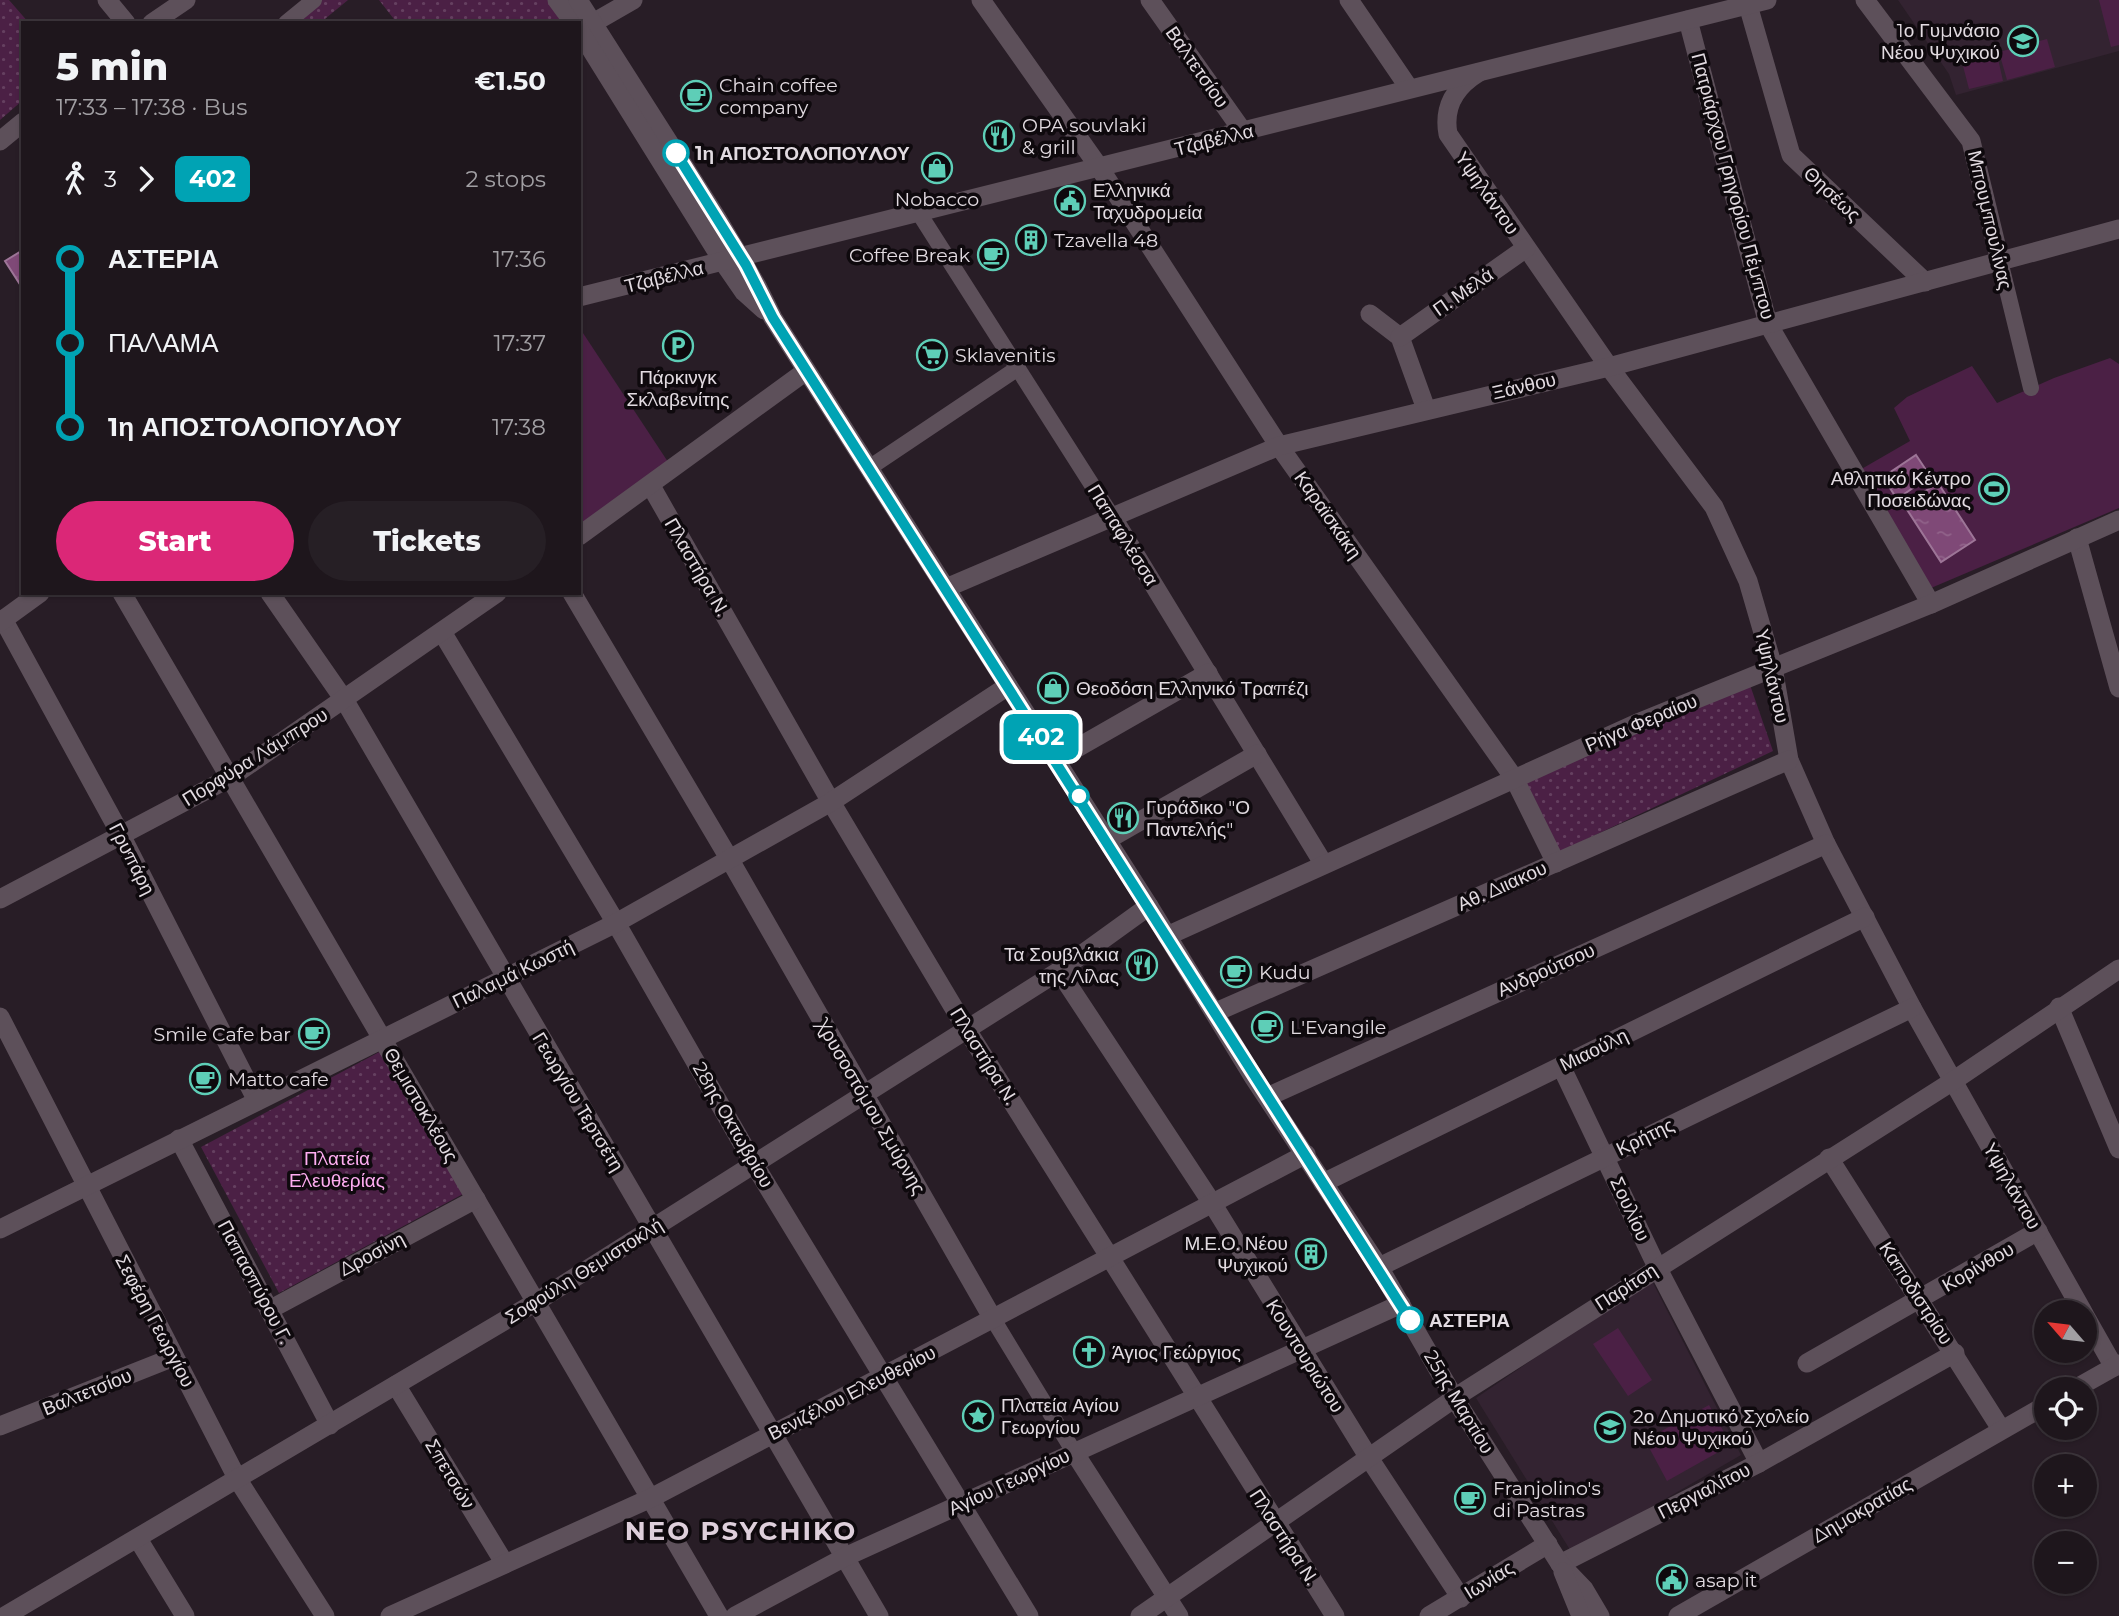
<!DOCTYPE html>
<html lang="en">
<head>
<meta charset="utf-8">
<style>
  :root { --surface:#1e161c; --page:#261f25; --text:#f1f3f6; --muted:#a19fa3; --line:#3c353b; --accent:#db2777 }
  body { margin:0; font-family:Montserrat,sans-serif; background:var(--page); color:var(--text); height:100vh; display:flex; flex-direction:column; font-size:26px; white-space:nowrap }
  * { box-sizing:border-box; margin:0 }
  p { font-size:23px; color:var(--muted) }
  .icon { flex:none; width:38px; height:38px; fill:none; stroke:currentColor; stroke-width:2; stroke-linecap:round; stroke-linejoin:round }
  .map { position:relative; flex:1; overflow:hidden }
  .drawer { position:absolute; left:21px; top:21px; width:560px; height:574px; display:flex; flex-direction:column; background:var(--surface); border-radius:0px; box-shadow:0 2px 5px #0004,0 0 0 2px var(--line) }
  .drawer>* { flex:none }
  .badge { padding:0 14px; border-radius:10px; font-size:24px; line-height:46px }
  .needle { width:46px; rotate:298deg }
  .tools { position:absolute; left:2034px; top:1300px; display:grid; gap:14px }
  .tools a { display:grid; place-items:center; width:63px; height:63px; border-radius:50%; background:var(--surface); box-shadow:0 2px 5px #0004,0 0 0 2px var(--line); font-size:35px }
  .map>.badge { position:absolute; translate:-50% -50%; box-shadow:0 0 0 4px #fff }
  .legs { display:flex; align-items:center; gap:10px; height:77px; padding:0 35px; font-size:23px }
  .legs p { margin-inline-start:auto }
  .headline { display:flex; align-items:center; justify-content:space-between; height:119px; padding:0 35px }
  h1 { font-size:38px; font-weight:800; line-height:52px }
  .action { display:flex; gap:14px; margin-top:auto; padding:14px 35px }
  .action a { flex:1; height:80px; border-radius:42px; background:var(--accent); color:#fff; font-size:28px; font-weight:800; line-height:80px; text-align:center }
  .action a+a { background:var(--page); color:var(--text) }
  ul { padding:0 35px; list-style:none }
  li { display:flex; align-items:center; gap:24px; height:84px; font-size:26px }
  li i { display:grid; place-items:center; width:10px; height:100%; margin:0 9px; background:currentColor }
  li i::after { content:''; width:18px; height:18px; margin:-9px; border:5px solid; border-radius:50%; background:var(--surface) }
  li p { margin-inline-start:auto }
  li:first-child i { background:linear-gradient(#0000 50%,currentColor 0) }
  li:last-child i { background:linear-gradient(currentColor 50%,#0000 0) }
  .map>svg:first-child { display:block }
</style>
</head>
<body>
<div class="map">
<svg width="2119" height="1616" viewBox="0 0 2119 1616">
  <defs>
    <pattern id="park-dots" width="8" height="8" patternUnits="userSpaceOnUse" patternTransform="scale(1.75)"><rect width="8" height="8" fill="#4b2045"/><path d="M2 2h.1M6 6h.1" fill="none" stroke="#654060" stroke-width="1.8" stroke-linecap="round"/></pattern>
    <pattern id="water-ripples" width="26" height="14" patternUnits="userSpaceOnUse" patternTransform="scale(1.75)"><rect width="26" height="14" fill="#7f4977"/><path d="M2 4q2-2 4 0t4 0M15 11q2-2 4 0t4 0" fill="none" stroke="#91638a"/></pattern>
  </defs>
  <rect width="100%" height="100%" fill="#281d26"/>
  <!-- built -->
  <g fill="#332331">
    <polygon points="1898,0 2119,0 2119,51 1956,95 1949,74"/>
    <polygon points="1651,1279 1741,1455 1572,1553 1476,1398"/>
  </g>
  <!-- grass -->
  <g fill="#4b2045">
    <polygon points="2099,0 2119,0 2119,45 2111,47"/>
    <polygon points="2047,39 2055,67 2007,80 1999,52"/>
    <polygon points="1997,54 2003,81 1969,89 1962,62"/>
    <polygon points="579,327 672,468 579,530"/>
    <polygon points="2110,358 2119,364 2119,508 1931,588 1858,471 1910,441 1894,408 1907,397 1972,366 1997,403 2054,378"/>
    <polygon points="1618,1328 1652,1380 1628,1396 1593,1344"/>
    <polygon points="1709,1405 1731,1445 1667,1481 1645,1440"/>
  </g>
  <!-- park -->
  <g fill="url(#park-dots)">
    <polygon points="0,0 9,0 29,23 23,23 23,100 0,120"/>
    <polygon points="314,0 348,0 320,23 286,23"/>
    <polygon points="379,0 557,0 574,23 397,23"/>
    <polygon points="1750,685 1773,751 1553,855 1519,784"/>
    <polygon points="383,1050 463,1194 279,1293 201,1147"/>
  </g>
  <!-- water -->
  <g fill="url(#water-ripples)" stroke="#9d7597" stroke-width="2">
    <polygon points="23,250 23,289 5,261"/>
    <polygon points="1916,455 1930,476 1897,499 1883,477"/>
    <polygon points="1938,483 1975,540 1941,562 1904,505"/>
  </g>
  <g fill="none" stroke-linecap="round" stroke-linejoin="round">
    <!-- pedestrian -->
    <g stroke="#5d505a" stroke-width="16">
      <polyline points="286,23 314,0"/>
      <polyline points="917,210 1113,518"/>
      <polyline points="2000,261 2031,388"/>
      <polyline points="869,468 1018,368"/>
      <polyline points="993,1319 1074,1452"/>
    </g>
    <!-- minor -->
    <g stroke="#5d505a" stroke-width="19">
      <polyline points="107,0 126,23"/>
      <polyline points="981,0 1099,167 1279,446 1514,778 1556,863"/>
      <polyline points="1150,0 1244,133"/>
      <polyline points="1349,0 1409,88"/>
      <polyline points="1865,0 1971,141 2000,261"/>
      <polyline points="1748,5 1791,155 1925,282"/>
      <polyline points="1688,20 1768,324 1931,604"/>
      <polyline points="593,23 633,0"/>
      <path d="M1478 73C1455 87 1443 107 1448 134L1609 367 1714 507 1748 581 1773 667 1789 760 1826 844 1912 1008 2083 1312"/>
      <polyline points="1370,314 1400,337 1426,409"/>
      <polyline points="1400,337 1526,248"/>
      <polyline points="651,486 831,802 967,1030 1335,1616"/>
      <polyline points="1113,518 1323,863"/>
      <polyline points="579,536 806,371"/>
      <polyline points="2077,538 2119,688"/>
      <polyline points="946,588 1279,446 1609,367 2119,229"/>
      <polyline points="122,593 719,1616"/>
      <polyline points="270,593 345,701 879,1616"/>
      <polyline points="572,593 730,860 993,1319"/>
      <polyline points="3,619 121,835 257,1101"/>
      <polyline points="442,632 616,923 754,1164 1029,1616"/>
      <polyline points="1056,760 1208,673"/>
      <polyline points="1107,840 1257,754"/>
      <polyline points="0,899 231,777 497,593"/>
      <polyline points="1167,936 1640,722 1931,604 2119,520"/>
      <polyline points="1059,971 1212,1203 1369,1458 1461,1598"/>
      <polyline points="2059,1007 2119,1149"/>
      <polyline points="1216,1012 1789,760"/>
      <polyline points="0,1017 238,1480 325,1616"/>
      <polyline points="1561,1066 1657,1267 1759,1463"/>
      <polyline points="1267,1097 1826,844"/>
      <polyline points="179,1139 330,1425"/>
      <polyline points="1829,1158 2001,1429"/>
      <polyline points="1323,1183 1865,917"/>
      <polyline points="0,1229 616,923 831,802 1008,686"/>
      <polyline points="1379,1267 1912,1008"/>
      <polyline points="269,1310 476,1199"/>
      <polyline points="2084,1314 2114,1367"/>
      <polyline points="1807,1363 2038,1231"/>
      <polyline points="396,1385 505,1564"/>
      <polyline points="0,1426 174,1357"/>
      <polyline points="1074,1452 1179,1616"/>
      <polyline points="138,1539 185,1616"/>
      <polyline points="1560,1564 1759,1463 1955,1353"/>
      <polyline points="5,1616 536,1302 1059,971 1149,906"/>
      <polyline points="390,1616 651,1498 1306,1154"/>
      <polyline points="735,1616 845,1557 1401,1304"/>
      <polyline points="1140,1616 1465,1391 1953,1081 2119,969"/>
      <polyline points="1429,1616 1548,1544"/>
    </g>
    <!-- tertiary -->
    <g stroke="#5d505a" stroke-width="19">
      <polyline points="557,0 574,23"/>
      <polyline points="578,0 717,218 757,286 773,318 1149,906 1254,1078 1379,1267 1455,1399 1560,1564 1584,1589 1600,1616"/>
      <polyline points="152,23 186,0"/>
      <polyline points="579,30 724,263 744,292 764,310"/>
      <polyline points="0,141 23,122"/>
      <polyline points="579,297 1767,0"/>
      <polyline points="0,622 40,593"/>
      <polyline points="2073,1390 2119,1364"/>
      <polyline points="1563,1572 1581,1616"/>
      <polyline points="1678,1616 2046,1405"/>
    </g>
  </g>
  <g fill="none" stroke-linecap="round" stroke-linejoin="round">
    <!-- line-1 casing -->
    <g stroke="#fff" stroke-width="16">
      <polyline id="line-1" points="676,153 746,265 773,318 1410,1320"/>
    </g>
    <!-- line-1 -->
    <use href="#line-1" stroke="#00a3b4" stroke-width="10"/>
  </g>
  <!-- icons -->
  <defs>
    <g id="school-ring" transform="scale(1.575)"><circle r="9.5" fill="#0e090d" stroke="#5eceb7" stroke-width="1.5"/><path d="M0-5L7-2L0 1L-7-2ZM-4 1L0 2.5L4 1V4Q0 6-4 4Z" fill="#5eceb7"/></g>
    <g id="cafe-ring" transform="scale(1.575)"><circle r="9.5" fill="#0e090d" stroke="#5eceb7" stroke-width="1.5"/><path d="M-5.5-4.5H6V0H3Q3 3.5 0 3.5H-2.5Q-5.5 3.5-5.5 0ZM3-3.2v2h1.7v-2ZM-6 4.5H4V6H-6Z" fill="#5eceb7"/></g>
    <g id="restaurant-ring" transform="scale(1.575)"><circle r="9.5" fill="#0e090d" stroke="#5eceb7" stroke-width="1.5"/><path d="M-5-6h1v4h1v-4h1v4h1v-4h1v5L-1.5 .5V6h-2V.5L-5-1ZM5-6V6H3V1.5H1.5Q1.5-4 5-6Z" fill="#5eceb7"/></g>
    <g id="shop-ring" transform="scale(1.575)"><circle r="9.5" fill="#0e090d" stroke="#5eceb7" stroke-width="1.5"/><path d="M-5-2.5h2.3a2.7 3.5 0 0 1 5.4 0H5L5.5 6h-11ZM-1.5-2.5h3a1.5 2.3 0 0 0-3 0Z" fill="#5eceb7"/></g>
    <g id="civic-ring" transform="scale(1.575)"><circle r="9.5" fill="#0e090d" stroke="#5eceb7" stroke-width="1.5"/><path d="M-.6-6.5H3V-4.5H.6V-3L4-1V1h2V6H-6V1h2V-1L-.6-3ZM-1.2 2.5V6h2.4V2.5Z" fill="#5eceb7"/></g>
    <g id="building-ring" transform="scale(1.575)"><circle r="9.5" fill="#0e090d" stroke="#5eceb7" stroke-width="1.5"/><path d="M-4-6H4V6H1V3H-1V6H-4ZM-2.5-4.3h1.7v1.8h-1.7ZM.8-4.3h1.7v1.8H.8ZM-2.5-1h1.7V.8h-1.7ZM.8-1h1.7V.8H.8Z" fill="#5eceb7"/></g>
    <g id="parking-ring" transform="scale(1.575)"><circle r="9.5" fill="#0e090d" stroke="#5eceb7" stroke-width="1.5"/><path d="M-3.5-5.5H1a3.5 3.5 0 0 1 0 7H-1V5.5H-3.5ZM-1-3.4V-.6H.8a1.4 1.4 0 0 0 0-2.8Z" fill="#5eceb7"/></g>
    <g id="supermarket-ring" transform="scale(1.575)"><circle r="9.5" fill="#0e090d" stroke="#5eceb7" stroke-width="1.5"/><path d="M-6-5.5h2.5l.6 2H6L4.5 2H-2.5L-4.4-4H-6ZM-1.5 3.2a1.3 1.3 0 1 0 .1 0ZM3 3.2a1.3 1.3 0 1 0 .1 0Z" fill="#5eceb7"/></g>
    <g id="stadium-ring" transform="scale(1.575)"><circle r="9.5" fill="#0e090d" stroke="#5eceb7" stroke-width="1.5"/><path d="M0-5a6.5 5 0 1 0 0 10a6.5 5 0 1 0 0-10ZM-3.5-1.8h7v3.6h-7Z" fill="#5eceb7"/></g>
    <g id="church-ring" transform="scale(1.575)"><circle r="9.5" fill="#0e090d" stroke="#5eceb7" stroke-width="1.5"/><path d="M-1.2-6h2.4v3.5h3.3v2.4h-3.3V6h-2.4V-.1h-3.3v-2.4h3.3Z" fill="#5eceb7"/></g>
    <g id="sight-ring" transform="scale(1.575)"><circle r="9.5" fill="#0e090d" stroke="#5eceb7" stroke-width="1.5"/><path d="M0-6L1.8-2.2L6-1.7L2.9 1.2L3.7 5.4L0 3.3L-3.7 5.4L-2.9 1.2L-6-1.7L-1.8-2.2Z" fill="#5eceb7"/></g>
  </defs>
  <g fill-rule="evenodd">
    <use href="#school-ring" x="2023" y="41"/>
    <use href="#cafe-ring" x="696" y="96"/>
    <use href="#restaurant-ring" x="999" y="136"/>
    <use href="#shop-ring" x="937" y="168"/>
    <use href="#civic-ring" x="1070" y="201"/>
    <use href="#building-ring" x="1031" y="240"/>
    <use href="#cafe-ring" x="993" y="255"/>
    <use href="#parking-ring" x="678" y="346"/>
    <use href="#supermarket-ring" x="932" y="355"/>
    <use href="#stadium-ring" x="1994" y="489"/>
    <use href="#shop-ring" x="1053" y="688"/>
    <use href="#restaurant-ring" x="1123" y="818"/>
    <use href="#restaurant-ring" x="1142" y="965"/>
    <use href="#cafe-ring" x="1236" y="972"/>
    <use href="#cafe-ring" x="1267" y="1027"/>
    <use href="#cafe-ring" x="314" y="1034"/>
    <use href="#cafe-ring" x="205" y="1079"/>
    <use href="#building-ring" x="1311" y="1254"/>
    <use href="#church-ring" x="1089" y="1352"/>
    <use href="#sight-ring" x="978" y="1416"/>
    <use href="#school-ring" x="1610" y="1427"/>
    <use href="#cafe-ring" x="1470" y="1499"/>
    <use href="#civic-ring" x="1672" y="1580"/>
  </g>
  <!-- markers -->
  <g fill="#fff" stroke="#00a3b4" stroke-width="3.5">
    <circle cx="676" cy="153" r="12"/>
    <circle cx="1079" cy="796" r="9"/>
    <circle cx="1410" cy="1320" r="12"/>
  </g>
  <g text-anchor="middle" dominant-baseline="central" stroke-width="7" stroke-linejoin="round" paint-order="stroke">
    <!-- poi labels -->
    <g font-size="19" fill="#e2dbe1" stroke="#0e090d" text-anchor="start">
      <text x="2000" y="30" text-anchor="end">1ο Γυμνάσιο<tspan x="2000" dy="22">Νέου Ψυχικού</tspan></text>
      <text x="719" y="85">Chain coffee<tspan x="719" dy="22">company</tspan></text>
      <text x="1022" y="125">OPA souvlaki<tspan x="1022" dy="22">&amp; grill</tspan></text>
      <text x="1093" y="190">Ελληνικά<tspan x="1093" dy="22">Ταχυδρομεία</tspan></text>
      <text x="937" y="199" text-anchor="middle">Nobacco</text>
      <text x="1054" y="240">Tzavella 48</text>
      <text x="970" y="255" text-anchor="end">Coffee Break</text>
      <text x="955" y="355">Sklavenitis</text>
      <text x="678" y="377" text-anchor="middle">Πάρκινγκ<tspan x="678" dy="22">Σκλαβενίτης</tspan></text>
      <text x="1971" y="478" text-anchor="end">Αθλητικό Κέντρο<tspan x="1971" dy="22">Ποσειδώνας</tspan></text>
      <text x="1076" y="688">Θεοδόση Ελληνικό Τραπέζι</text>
      <text x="1146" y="807">Γυράδικο "Ο<tspan x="1146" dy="22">Παντελής"</tspan></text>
      <text x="1119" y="954" text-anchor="end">Τα Σουβλάκια<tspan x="1119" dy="22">της Λίλας</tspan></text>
      <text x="1259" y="972">Kudu</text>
      <text x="1290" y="1027">L'Evangile</text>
      <text x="291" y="1034" text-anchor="end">Smile Cafe bar</text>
      <text x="228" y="1079">Matto cafe</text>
      <text x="1288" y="1243" text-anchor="end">Μ.Ε.Ο. Νέου<tspan x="1288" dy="22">Ψυχικού</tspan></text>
      <text x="1112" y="1352">Άγιος Γεώργιος</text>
      <text x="1001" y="1405">Πλατεία Αγίου<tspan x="1001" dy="22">Γεωργίου</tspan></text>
      <text x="1633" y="1416">2ο Δημοτικό Σχολείο<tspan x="1633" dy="22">Νέου Ψυχικού</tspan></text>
      <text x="1493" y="1488">Franjolino's<tspan x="1493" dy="22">di Pastras</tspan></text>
      <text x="1695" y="1580">asap it</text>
    </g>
    <!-- street labels -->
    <g font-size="19" fill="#e2dbe1" stroke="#0e090d">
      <text transform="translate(1197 67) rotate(55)">Βαλτετσίου</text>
      <text transform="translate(1214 140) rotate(-14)">Τζαβέλλα</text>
      <text transform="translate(1733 186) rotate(75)">Πατριάρχου Γρηγορίου Πέμπτου</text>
      <text transform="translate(1487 193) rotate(55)">Υψηλάντου</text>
      <text transform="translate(1832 194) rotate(43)">Θησέως</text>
      <text transform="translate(1990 220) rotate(77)">Μπουμπουλίνας</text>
      <text transform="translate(664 277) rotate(-14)">Τζαβέλλα</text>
      <text transform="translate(1463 292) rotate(-35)">Π. Μελά</text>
      <text transform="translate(1524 386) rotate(-13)">Ξάνθου</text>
      <text transform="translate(1328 515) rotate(55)">Καραϊσκάκη</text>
      <text transform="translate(1123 535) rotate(58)">Παπαφλέσσα</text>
      <text transform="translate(697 567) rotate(60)">Πλαστήρα Ν.</text>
      <text transform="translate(1772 676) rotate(77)">Υψηλάντου</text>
      <text transform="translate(1641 723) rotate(-23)">Ρήγα Φεραίου</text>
      <text transform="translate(255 757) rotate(-32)">Πορφύρα Λάμπρου</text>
      <text transform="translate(132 859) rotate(63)">Γρυπάρη</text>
      <text transform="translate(1502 886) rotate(-24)">Αθ. Διιακου</text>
      <text transform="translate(1546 970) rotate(-24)">Ανδρούτσου</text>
      <text transform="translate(513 974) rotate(-26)">Παλαμά Κωστή</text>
      <text transform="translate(1594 1050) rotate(-26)">Μιαούλη</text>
      <text transform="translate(984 1056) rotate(58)">Πλαστήρα Ν.</text>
      <text transform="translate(578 1102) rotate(59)">Γεωργίου Τερτσέτη</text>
      <text transform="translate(421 1105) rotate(60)">Θεμιστοκλέους</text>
      <text transform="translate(871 1107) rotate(60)">Χρυσοστόμου Σμύρνης</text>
      <text transform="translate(733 1125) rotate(60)">28ης Οκτωβρίου</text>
      <text transform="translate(1645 1137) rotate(-26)">Κρήτης</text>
      <text transform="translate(2012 1186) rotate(60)">Υψηλάντου</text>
      <text transform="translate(1630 1209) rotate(65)">Σουλίου</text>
      <text transform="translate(372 1254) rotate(-28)">Δροσίνη</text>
      <text transform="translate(1978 1267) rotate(-30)">Κορίνθου</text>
      <text transform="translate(584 1271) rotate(-32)">Σοφούλη Θεμιστοκλή</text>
      <text transform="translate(255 1282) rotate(62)">Παπασπύρου Γ.</text>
      <text transform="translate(1626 1287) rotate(-33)">Παρίτση</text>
      <text transform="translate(1916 1293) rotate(57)">Καποδιστρίου</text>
      <text transform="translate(155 1321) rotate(62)">Σεφέρη Γεωργίου</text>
      <text transform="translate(1305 1356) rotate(58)">Κουντουριώτου</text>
      <text transform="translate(87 1392) rotate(-22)">Βαλτετσίου</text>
      <text transform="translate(852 1393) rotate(-27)">Βενιζέλου Ελευθερίου</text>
      <text transform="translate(1459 1402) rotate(59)">25ης Μαρτίου</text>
      <text transform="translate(450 1474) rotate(59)">Σπετσών</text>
      <text transform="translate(1009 1482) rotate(-25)">Αγίου Γεωργίου</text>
      <text transform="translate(1704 1491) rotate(-27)">Περγιαλίτου</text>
      <text transform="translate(1862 1510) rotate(-30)">Δημοκρατίας</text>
      <text transform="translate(1284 1537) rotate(57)">Πλαστήρα Ν.</text>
      <text transform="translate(1489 1580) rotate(-32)">Ιωνίας</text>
    </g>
    <!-- stop labels -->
    <g font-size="19" font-weight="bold" fill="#e2dbe1" stroke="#0e090d" text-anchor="start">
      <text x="695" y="153">1η ΑΠΟΣΤΟΛΟΠΟΥΛΟΥ</text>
      <text x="1429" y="1320">ΑΣΤΕΡΙΑ</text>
    </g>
    <!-- park labels -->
    <g font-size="19" fill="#feadf1" stroke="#0e090d">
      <text x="337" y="1158">Πλατεία<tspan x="337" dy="22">Ελευθερίας</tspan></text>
    </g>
    <!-- district labels -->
    <g font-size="26" font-weight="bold" letter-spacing="2" fill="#decfdb" stroke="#0e090d">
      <text x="741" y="1531">NEO PSYCHIKO</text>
    </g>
  </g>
</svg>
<div class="tools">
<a><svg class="needle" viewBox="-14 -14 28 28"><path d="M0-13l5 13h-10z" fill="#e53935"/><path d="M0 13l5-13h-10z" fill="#a19fa3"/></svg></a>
<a><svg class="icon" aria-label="locate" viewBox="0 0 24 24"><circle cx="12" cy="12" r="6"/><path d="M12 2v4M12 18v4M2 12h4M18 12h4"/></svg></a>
<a>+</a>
<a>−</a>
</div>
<b class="badge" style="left:1041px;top:737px;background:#00a3b4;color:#fff">402</b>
<section class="drawer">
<div class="headline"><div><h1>5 min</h1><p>17:33 – 17:38 · Bus</p></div><b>€1.50</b></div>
<div class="legs"><svg class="icon" aria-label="walk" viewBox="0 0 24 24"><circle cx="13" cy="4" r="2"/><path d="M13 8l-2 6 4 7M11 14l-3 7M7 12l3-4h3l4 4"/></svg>3<svg class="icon" aria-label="forward" viewBox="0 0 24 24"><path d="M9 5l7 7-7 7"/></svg><b class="badge" style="background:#00a3b4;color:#fff">402</b><p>2 stops</p></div>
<ul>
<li><i style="color:#00a3b4"></i><b>ΑΣΤΕΡΙΑ</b><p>17:36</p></li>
<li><i style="color:#00a3b4"></i><span>ΠΑΛΑΜΑ</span><p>17:37</p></li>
<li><i style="color:#00a3b4"></i><b>1η ΑΠΟΣΤΟΛΟΠΟΥΛΟΥ</b><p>17:38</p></li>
</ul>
<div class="action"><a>Start</a><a>Tickets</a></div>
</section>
</div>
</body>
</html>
